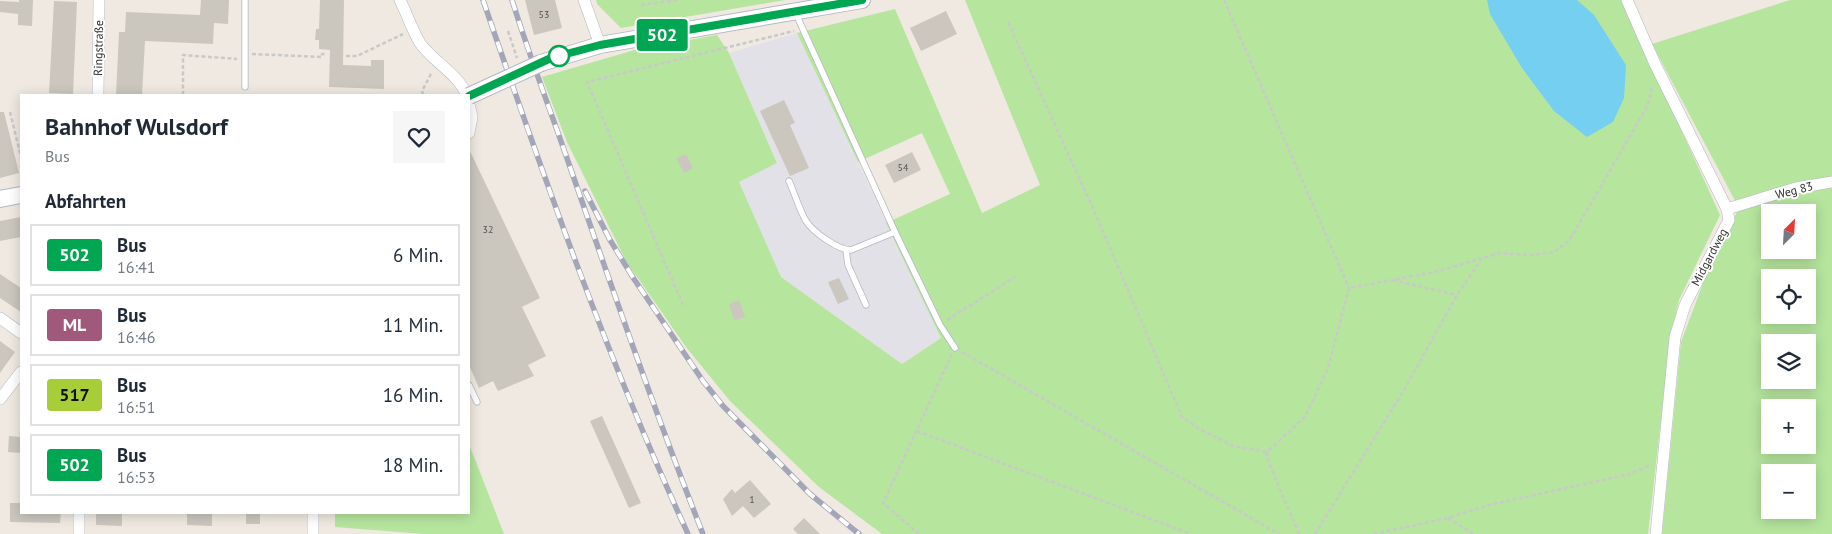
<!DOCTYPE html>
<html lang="de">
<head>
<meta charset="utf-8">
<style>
  :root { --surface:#fff; --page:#f6f6f7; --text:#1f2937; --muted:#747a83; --line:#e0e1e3 }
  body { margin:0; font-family:"PT Sans",sans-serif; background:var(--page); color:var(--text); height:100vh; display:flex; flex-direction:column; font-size:19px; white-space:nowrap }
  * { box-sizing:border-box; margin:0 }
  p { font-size:16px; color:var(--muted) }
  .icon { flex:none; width:28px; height:28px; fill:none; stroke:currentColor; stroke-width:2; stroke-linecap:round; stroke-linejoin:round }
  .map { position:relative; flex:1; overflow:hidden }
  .sheet { position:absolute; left:20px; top:94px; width:450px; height:420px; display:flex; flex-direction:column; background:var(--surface); border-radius:0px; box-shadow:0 2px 12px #0003 }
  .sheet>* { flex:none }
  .badge { padding:0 10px; border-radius:4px; font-size:18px; line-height:32px }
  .needle { width:32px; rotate:24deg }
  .controls { position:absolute; left:1761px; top:204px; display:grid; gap:10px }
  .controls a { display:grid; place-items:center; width:55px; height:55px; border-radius:0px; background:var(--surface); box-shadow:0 2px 12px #0003; font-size:25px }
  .map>.badge { position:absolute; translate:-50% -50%; box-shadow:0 0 0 2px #fff }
  h2 { padding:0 25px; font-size:19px; line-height:45px }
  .round { display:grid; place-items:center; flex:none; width:52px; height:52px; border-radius:0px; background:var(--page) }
  .summary { display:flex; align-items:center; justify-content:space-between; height:85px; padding:0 25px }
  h1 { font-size:24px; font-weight:700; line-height:38px }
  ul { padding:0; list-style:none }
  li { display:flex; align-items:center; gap:15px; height:62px; margin:0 10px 8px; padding:0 15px; border:2px solid var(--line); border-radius:0px }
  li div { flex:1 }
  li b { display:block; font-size:19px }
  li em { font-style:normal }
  li .badge { min-width:55px; font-weight:700; text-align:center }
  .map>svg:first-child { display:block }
</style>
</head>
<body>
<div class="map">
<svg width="1832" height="534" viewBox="0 0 1832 534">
  <rect width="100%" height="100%" fill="#efe9e1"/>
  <!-- industrial -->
  <polygon fill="#e3e1e8" points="797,33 941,338 902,364 781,277 739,182 777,162 729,53"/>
  <!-- green -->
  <g fill="#b6e59e" fill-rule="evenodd">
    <polygon points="596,0 785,0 621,28 597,4"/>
    <polygon points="965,0 1622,0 1720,215 1679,300 1670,340 1648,534 882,534 819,487 730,401 686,347 626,261 567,142 542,77 638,49 717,35 729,53 777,163 739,182 781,277 902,364 941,338 886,223 950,194 922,133 858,162 797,33 895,9 982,213 1040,185"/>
    <path d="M1790 0H1832V534H1662L1681 342 1705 278 1739 208 1652 44ZM1770 212H1808V250H1770ZM1770 278H1808V315H1770ZM1770 342H1808V380H1770ZM1770 408H1808V445H1770ZM1770 472H1808V510H1770Z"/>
    <polygon points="469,444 504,534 424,534 335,527 335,513 469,512"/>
  </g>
  <!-- water -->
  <polygon fill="#75cff0" points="1487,0 1577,0 1594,15 1626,65 1624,98 1613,122 1587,137 1554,111 1522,68 1490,14"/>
  <!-- building -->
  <g fill="#cbc7bf">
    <polygon points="19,0 33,0 32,26 18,25 18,14 0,12 0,1 19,2"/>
    <polygon points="201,0 229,0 228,24 214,23 213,44 145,41 142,95 116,95 119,32 125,32 126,12 200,15"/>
    <polygon points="320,0 344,0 343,65 371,66 371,60 384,60 384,89 329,87 330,50 319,49 319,40 315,40 316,29 319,29"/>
    <polygon points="525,0 555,0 562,28 534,35"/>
    <polygon points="54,1 77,2 73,94 49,93"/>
    <polygon points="946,11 957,34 921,51 910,28"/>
    <polygon points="784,100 795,123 790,125 809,168 790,176 760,111"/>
    <polygon points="0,112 4,112 19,173 0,178"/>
    <polygon points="469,149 540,298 522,307 546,356 528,365 534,376 498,391 493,381 479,388 469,365"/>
    <polygon points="912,152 921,170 894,183 885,165"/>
    <polygon points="686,154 693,168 684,173 676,158"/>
    <polygon points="21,217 21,237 0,241 0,221"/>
    <polygon points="0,274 21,288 21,312 0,298"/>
    <polygon points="839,278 849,299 838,304 828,282"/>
    <polygon points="739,300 745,317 734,320 729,304"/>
    <polygon points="0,341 15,352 0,373"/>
    <polygon points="602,416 641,503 629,508 590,421"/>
    <polygon points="9,436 21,437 21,453 8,452"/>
    <polygon points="750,480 771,504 754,518 743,506 732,516 723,499 732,489 735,493"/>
    <polygon points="10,503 21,503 21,512 61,512 60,523 10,522"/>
    <polygon points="96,512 122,512 122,526 96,525"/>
    <polygon points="187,512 212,512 212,526 187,525"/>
    <rect x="246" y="512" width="14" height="12"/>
    <polygon points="804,518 820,534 798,534 793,529"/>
  </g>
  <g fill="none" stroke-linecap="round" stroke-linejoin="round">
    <!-- lane casing -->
    <g stroke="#b4b7c1" stroke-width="7">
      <g id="lane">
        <polyline points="796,14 895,232 940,325 955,348"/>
        <polyline points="245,87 245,0"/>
        <path d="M789 181C795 194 799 209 806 221 813 232 838 250 851 250L895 232"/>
        <polyline points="846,250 848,265 866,305"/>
        <polyline points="469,385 477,402"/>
      </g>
    </g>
    <!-- street casing -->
    <g stroke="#b4b7c1" stroke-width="12">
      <g id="street">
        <path d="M400 0C407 14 412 30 420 43 431 60 461 76 466 95"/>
        <polyline points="584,0 600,45"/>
        <polyline points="1627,0 1655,64 1727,209 1729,220 1685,305 1675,337 1656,534"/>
        <polyline points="98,95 99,0"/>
        <polyline points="469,104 472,117 469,133"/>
        <polyline points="1727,209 1796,188 1832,182"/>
        <polyline points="0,318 21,333"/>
        <polyline points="0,399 21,372"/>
        <polyline points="79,534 79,512"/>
        <polyline points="313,534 313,512"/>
      </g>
    </g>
    <!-- secondary casing -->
    <g stroke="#b4b7c1" stroke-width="18">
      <g id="secondary">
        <polyline points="541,63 600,45 862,0"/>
        <polyline points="0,199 21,195"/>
      </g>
    </g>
    <!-- path -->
    <g stroke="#c9c9c9" stroke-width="2.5" stroke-dasharray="4 2.5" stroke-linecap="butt">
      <polyline points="1224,0 1349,288"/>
      <polyline points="641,5 678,0"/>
      <polyline points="1008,22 1093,208 1182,417 1198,428 1233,446 1267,452"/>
      <polyline points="508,31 517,58"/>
      <polyline points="252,54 322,57 322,54 327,54"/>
      <polyline points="346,56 357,56 403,34"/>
      <polyline points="183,95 183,55 237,59"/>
      <polyline points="423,95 422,91 432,72"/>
      <polyline points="10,112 21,157"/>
      <polyline points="1393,280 1456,295"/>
      <polyline points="683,305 587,82 794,31"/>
      <polyline points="947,320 1015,277"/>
      <polyline points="962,352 1279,534"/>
      <polyline points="917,431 1191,534"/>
      <polyline points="1448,518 1473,534"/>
      <polyline points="919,534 883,503 952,354"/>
      <polyline points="1299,534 1268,461 1267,452 1305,417 1328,368 1349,288 1435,272 1500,253 1529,255 1554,252 1569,241 1648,105 1652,86"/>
      <polyline points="1315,534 1404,390 1457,295 1480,261"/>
      <polyline points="1374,534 1448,518 1489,505 1630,474 1651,465"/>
    </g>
    <!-- lane -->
    <use href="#lane" stroke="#fff" stroke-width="5.5"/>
    <!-- street -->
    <use href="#street" stroke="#fff" stroke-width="11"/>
    <!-- secondary -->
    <use href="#secondary" stroke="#fff" stroke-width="16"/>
    <!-- rail casing -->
    <g stroke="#a3a6b8" stroke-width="5.5">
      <g id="rail">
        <path d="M483 0C545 181 608 360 688 534"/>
        <path d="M512 0C529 55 550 109 569 164 612 288 655 412 703 534"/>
        <polyline points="585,191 610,240 634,279 703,381 723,406 810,494 859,534"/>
      </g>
    </g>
    <!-- rail -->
    <use href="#rail" stroke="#fff" stroke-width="4" stroke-dasharray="11" stroke-linecap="butt"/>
    <!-- secondary-bridge casing -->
    <g stroke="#b4b7c1" stroke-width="18" stroke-linecap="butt">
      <polyline id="secondary-bridge" points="469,96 541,63"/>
    </g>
    <!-- secondary-bridge -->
    <use href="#secondary-bridge" stroke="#fff" stroke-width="16"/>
  </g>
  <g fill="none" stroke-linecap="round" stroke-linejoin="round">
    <!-- line casing -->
    <g stroke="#fff" stroke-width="11">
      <polyline id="line" points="469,96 551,58 600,45 862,0"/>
    </g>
    <!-- line -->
    <use href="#line" stroke="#00a651" stroke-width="8"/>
  </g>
  <!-- markers -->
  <circle fill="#fff" stroke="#00a651" stroke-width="2.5" cx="559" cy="56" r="10"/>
  <g text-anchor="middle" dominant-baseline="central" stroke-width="4" stroke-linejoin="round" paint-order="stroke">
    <!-- number labels -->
    <g font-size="10" fill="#555452">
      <text x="544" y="14">53</text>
      <text x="903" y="167">54</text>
      <text x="488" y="229">32</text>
      <text x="752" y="499">1</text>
    </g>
    <!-- street labels -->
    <g font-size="12" fill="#2e2e2e" stroke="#fff">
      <text transform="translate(98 48) rotate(-89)">Ringstraße</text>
      <text transform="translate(1794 190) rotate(-14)">Weg 83</text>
      <text transform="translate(1709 257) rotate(-62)">Midgardweg</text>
    </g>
  </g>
</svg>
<div class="controls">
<a><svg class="needle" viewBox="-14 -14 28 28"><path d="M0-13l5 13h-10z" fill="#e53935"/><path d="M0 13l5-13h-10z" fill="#747a83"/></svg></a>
<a><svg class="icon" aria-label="locate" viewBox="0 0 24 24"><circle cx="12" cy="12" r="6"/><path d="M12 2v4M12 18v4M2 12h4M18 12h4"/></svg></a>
<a><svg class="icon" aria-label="layers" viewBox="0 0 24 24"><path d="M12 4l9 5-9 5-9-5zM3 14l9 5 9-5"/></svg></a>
<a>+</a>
<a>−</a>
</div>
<b class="badge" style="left:662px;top:35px;background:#00a651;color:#fff">502</b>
<section class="sheet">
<div class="summary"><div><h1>Bahnhof Wulsdorf</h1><p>Bus</p></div><a class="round"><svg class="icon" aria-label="heart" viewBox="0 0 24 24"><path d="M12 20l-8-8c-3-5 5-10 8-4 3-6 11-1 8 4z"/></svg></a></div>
<h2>Abfahrten</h2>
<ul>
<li><span class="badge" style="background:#00a651;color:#fff">502</span><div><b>Bus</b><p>16:41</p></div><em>6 Min.</em></li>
<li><span class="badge" style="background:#a0587b;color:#fff">ML</span><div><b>Bus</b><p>16:46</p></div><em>11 Min.</em></li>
<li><span class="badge" style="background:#a7ce39;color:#111">517</span><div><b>Bus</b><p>16:51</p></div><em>16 Min.</em></li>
<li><span class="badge" style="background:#00a651;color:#fff">502</span><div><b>Bus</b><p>16:53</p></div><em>18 Min.</em></li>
</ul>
</section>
</div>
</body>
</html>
